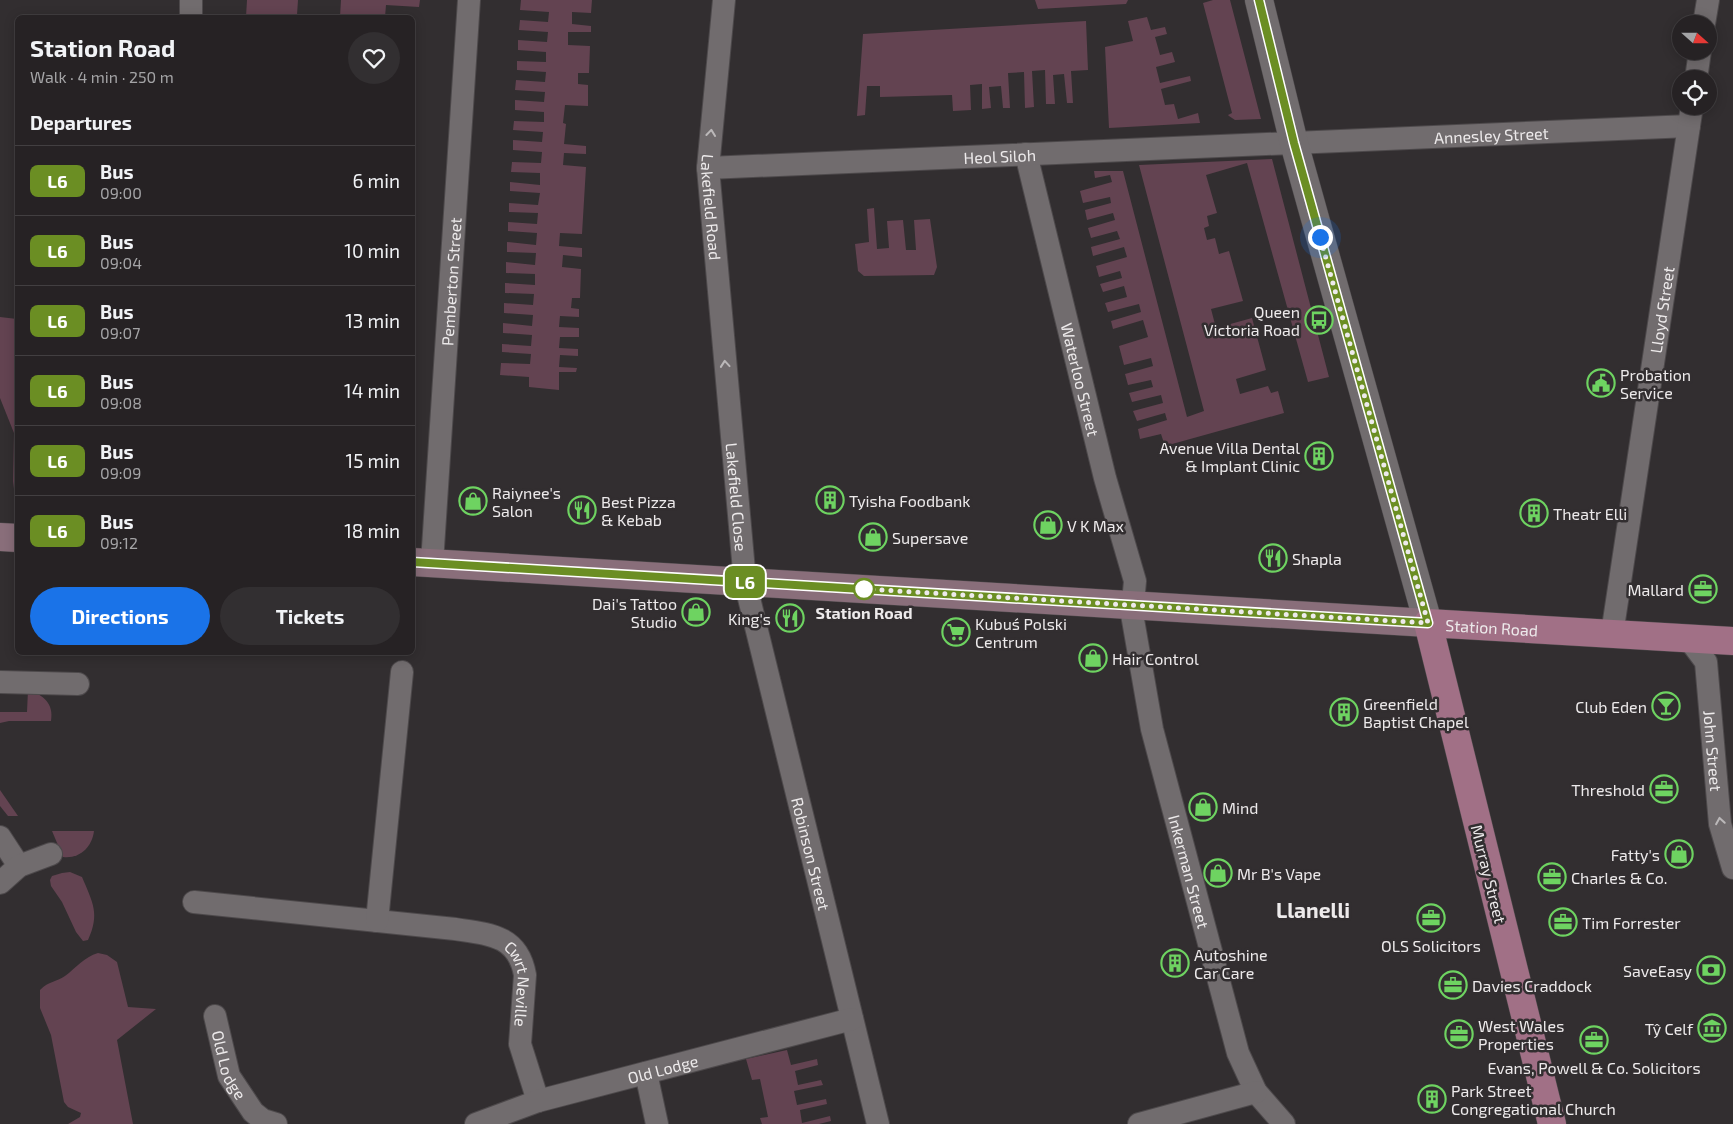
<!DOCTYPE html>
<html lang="en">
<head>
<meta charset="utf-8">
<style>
  :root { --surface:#262224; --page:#322f31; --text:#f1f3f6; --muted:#a4a4a6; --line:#423f41; --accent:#1a73e8 }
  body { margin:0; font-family:"Exo 2",sans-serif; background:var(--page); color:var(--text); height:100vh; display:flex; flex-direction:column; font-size:19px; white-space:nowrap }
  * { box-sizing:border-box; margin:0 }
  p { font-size:16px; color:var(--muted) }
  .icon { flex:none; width:28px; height:28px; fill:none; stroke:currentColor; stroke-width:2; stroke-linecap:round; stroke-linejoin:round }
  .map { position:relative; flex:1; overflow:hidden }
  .drawer { position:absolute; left:15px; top:15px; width:400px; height:640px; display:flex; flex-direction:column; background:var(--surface); border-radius:8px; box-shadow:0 2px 12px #0003,0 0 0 1px var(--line) }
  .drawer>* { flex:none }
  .badge { padding:0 10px; border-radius:8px; font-size:18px; line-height:32px }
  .needle { width:32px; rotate:111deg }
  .tools { position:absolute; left:1672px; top:15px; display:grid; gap:10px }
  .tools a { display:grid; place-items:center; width:45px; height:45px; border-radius:50%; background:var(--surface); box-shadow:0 2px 12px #0003,0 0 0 1px var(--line); font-size:25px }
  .you { position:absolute; width:25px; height:25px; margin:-12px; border:4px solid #fff; border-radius:50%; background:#1a73e8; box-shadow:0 0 0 8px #1a73e833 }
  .map>.badge { position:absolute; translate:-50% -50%; box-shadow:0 0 0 2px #fff }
  h2 { padding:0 15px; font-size:19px; line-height:45px }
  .round { display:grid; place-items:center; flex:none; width:52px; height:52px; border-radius:26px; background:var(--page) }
  .summary { display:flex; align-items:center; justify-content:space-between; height:85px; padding:0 15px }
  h1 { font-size:24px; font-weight:700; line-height:38px }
  .cta { display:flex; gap:10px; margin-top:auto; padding:10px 15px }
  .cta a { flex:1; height:58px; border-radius:30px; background:var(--accent); color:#fff; font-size:20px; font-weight:700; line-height:58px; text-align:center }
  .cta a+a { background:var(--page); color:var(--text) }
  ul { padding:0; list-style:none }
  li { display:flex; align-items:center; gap:15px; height:70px; padding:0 15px; border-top:1px solid var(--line) }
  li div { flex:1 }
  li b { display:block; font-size:19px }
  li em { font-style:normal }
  li .badge { min-width:55px; font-weight:700; text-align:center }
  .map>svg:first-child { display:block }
</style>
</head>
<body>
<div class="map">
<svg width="1733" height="1124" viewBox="0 0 1733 1124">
  <rect width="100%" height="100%" fill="#322e30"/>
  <!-- green -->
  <g fill="#634351">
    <polygon points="247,0 298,0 297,15 323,16 323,17 246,17"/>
    <polygon points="341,0 420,0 419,7 386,5 385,17 340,17"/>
    <polygon points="521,0 592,0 591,13 572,12 572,24 591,26 591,32 568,32 568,45 590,46 589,73 578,73 578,84 588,85 588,106 565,105 563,123 566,124 564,144 586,146 586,154 564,153 563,165 586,167 582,234 560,233 559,246 582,248 582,257 563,255 562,267 581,269 580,298 572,298 571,308 579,309 579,317 560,316 559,327 579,328 579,337 560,337 559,348 578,349 578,356 560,355 559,367 577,368 576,372 559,372 559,390 529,387 529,377 500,375 501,363 530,364 531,354 502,352 502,344 531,346 532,335 503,333 503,323 532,326 533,315 504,313 504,303 533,305 534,294 505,293 505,283 535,285 535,274 506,273 506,262 535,265 536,253 507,252 507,242 536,245 537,233 508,231 508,222 537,224 538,213 509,212 509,203 538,205 540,193 510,191 510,182 540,185 540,173 511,172 512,162 541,163 542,152 513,150 513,140 542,142 543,132 513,130 514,121 544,122 544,112 515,110 515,100 544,102 545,92 515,90 516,80 545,82 546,72 517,70 517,61 546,62 546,52 518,50 518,40 547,42 548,32 519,30 520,20 548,22 549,12 520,10"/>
    <polygon points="1035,0 1128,0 1126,4 1038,9"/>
    <polygon points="1213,0 1230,0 1261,119 1235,120 1229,116 1228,115 1232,113 1203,3"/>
    <polygon points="1147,17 1151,30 1165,27 1167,34 1155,37 1160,55 1172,52 1175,62 1156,67 1160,83 1190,76 1191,81 1161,89 1165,105 1174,104 1178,119 1198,113 1200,123 1109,128 1105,47 1133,41 1128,21"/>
    <polygon points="1086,21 1088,70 1071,71 1073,103 1067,103 1064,74 1053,75 1055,104 1046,104 1045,70 1032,71 1034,107 1025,108 1024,72 1008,73 1010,108 1003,108 1001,86 989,87 991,108 982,109 982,84 970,85 971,110 953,111 952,95 880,97 880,86 867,86 865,115 857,116 863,34"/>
    <polygon points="1272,159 1329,377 1308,382 1247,163 1206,175 1217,213 1207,216 1209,226 1204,228 1207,240 1215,238 1219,254 1229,251 1243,301 1211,309 1216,328 1252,318 1266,370 1236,379 1240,394 1268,386 1271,393 1278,391 1284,413 1165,446 1161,434 1140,439 1138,429 1167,420 1165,413 1137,421 1133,411 1163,403 1161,395 1132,402 1129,393 1153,387 1151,380 1128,385 1125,374 1153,366 1151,358 1124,365 1119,346 1148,337 1143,320 1113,329 1111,321 1141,312 1139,304 1108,312 1105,303 1127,297 1124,286 1103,292 1100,284 1122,278 1120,271 1099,277 1096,266 1127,257 1124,247 1093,256 1091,247 1120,239 1117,231 1091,238 1088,228 1115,220 1113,213 1087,220 1085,210 1111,203 1110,197 1083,203 1080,191 1112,182 1110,175 1095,178 1094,171 1123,171 1187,417 1204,411 1139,165"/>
    <polygon points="874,208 877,249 889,248 887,221 903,220 906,250 916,250 914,220 930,219 937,267 934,275 864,276 858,271 855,244 869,242 867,209"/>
    <polygon points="0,317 17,319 17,493 14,489 13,481 14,433 0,398"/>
    <path d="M28 690C44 695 54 704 51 721H9L0 723V712H27Z"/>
    <polygon points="0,790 18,816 8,816 0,806"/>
    <path d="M52 831H94C92 847 80 859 63 857Z"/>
    <path d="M70 872 82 877C93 903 100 914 88 940L83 941 76 932 62 902 51 886 50 880 52 876 62 873Z"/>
    <path d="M98 953 107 955 117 962 128 1007 156 1009 117 1040 133 1124H68L80 1117 81 1113 68 1107 64 1102 51 1035 40 1008V990C49 981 56 982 65 976 76 968 84 957 98 953Z"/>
    <polygon points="787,1050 791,1065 817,1059 818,1065 795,1071 798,1085 821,1080 823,1085 794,1091 797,1105 826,1099 827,1104 800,1110 802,1123 830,1116 831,1121 819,1124 762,1124 760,1118 768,1117 760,1079 752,1080 746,1059"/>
  </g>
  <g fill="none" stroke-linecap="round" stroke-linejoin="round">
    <!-- minor casing -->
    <g stroke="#4d494b" stroke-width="24">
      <g id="minor">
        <path id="s1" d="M724 0 708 168 745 582 878 1124"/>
        <polyline points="191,18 191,0"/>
        <polyline points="1704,24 1708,0"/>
        <polyline points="1696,79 1700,51"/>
        <path id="s2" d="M1026 154 1105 478 1135 581 1132 614 1152 729 1238 1053 1256 1092 1284 1124"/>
        <path id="s3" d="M708 168 1689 126"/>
        <path id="s4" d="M432 563 469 0"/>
        <path id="s5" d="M1612 634 1692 106"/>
        <path id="s6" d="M1688 638 1706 662 1720 824 1733 868"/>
        <polyline points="0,682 78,684"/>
        <polyline points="0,837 19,866"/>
        <polyline points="0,883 19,866 51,854"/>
        <path id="s7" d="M194 902 455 929C489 934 518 935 525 975L520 1044 538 1101"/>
        <polyline points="377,921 402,672"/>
        <path id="s8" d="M215 1016 229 1076 253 1112 263 1120 276 1124"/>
        <polyline points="646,1073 657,1124"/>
        <path id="s9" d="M476 1124 538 1101 852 1019"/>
        <polyline points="1139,1124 1256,1092"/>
      </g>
    </g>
    <!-- tertiary casing -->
    <g stroke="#4d494b" stroke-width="29">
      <polyline id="tertiary" points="1259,0 1294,143 1428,623"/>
    </g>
    <!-- secondary casing -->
    <g stroke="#4d494b" stroke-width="29">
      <g id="secondary">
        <polyline points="0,537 18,538"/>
        <polyline points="412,562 1428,623"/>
      </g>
    </g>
    <!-- primary casing -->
    <g stroke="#4d494b" stroke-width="29">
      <g id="primary">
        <path id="s10" d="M1552 1124 1428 623 1733 641"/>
      </g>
    </g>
    <!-- minor -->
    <use href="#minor" stroke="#716c6e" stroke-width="22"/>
    <!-- tertiary -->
    <use href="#tertiary" stroke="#716c6e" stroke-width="28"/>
    <!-- secondary -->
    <use href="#secondary" stroke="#896e7a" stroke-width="28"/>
    <!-- primary -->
    <use href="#primary" stroke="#a17086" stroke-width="28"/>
  </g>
  <!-- one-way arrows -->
  <defs><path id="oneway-chevron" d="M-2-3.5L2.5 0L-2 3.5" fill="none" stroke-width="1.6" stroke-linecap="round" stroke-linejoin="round" transform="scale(1.25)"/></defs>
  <g stroke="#bbb8b9">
    <use href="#oneway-chevron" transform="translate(711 133) rotate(-84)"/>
    <use href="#oneway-chevron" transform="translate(725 364) rotate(-95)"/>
    <use href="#oneway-chevron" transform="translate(1720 821) rotate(-99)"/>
  </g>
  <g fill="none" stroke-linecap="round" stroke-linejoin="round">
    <!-- line casing -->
    <g stroke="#fff" stroke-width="11">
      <polyline id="line" points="412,562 1428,623 1294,143 1259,0"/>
    </g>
    <!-- line -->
    <use href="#line" stroke="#6b8e23" stroke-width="8"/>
    <!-- walk -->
    <polyline stroke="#edeaeb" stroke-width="5" stroke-dasharray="0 9" points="864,589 1428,623 1320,237"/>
  </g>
  <!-- icons -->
  <defs>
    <g id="bus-ring" transform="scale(1.4375)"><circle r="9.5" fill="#322e30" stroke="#6ed361" stroke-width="1.5"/><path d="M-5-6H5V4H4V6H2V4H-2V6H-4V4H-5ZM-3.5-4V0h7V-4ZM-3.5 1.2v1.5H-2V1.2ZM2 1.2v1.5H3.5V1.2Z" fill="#6ed361"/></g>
    <g id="civic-ring" transform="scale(1.4375)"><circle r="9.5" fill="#322e30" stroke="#6ed361" stroke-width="1.5"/><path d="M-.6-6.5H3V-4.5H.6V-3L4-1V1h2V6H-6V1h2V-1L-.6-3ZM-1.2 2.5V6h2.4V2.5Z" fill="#6ed361"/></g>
    <g id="building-ring" transform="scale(1.4375)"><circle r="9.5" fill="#322e30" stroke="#6ed361" stroke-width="1.5"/><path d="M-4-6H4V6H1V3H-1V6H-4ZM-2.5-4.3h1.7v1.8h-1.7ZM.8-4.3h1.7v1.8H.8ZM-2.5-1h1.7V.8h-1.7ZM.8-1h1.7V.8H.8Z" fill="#6ed361"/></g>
    <g id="shop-ring" transform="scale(1.4375)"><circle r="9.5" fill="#322e30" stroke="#6ed361" stroke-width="1.5"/><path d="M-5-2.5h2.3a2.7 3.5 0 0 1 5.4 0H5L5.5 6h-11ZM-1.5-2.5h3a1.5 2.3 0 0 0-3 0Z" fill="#6ed361"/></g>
    <g id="restaurant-ring" transform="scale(1.4375)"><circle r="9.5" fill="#322e30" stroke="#6ed361" stroke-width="1.5"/><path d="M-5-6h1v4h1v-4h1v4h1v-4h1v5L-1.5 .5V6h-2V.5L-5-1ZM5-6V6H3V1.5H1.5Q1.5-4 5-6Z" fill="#6ed361"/></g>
    <g id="office-ring" transform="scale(1.4375)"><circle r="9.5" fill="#322e30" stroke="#6ed361" stroke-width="1.5"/><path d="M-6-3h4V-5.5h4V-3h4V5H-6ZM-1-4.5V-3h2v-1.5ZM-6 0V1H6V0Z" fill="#6ed361"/></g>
    <g id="supermarket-ring" transform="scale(1.4375)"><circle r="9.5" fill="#322e30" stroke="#6ed361" stroke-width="1.5"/><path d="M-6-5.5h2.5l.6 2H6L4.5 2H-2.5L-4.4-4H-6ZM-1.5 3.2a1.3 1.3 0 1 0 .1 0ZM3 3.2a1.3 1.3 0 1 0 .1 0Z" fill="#6ed361"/></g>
    <g id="bar-ring" transform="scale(1.4375)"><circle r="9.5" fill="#322e30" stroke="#6ed361" stroke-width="1.5"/><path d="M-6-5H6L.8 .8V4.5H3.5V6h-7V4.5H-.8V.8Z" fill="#6ed361"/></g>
    <g id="bank-ring" transform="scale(1.4375)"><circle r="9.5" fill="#322e30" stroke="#6ed361" stroke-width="1.5"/><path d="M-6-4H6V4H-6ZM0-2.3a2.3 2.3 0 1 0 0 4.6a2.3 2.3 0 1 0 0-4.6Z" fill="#6ed361"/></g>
    <g id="museum-ring" transform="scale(1.4375)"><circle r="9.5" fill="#322e30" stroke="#6ed361" stroke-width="1.5"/><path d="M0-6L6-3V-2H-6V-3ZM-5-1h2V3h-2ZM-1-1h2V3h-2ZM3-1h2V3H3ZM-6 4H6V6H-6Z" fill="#6ed361"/></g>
  </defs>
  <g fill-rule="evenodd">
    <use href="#bus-ring" x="1319" y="320"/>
    <use href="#civic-ring" x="1601" y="383"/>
    <use href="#building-ring" x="1319" y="456"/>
    <use href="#building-ring" x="830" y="500"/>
    <use href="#shop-ring" x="473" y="501"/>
    <use href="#restaurant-ring" x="582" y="510"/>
    <use href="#building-ring" x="1534" y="513"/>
    <use href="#shop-ring" x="1048" y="525"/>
    <use href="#shop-ring" x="873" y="537"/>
    <use href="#restaurant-ring" x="1273" y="558"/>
    <use href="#office-ring" x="1703" y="589"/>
    <use href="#shop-ring" x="696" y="612"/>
    <use href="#restaurant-ring" x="790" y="618"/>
    <use href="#supermarket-ring" x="956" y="632"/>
    <use href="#shop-ring" x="1093" y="658"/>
    <use href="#bar-ring" x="1666" y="706"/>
    <use href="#building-ring" x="1344" y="712"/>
    <use href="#office-ring" x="1664" y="789"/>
    <use href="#shop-ring" x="1203" y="807"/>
    <use href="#shop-ring" x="1679" y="854"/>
    <use href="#shop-ring" x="1218" y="873"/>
    <use href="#office-ring" x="1552" y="877"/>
    <use href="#office-ring" x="1431" y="918"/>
    <use href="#office-ring" x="1563" y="922"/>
    <use href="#building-ring" x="1175" y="963"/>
    <use href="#bank-ring" x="1711" y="970"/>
    <use href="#office-ring" x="1453" y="985"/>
    <use href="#museum-ring" x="1712" y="1028"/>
    <use href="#office-ring" x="1459" y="1034"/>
    <use href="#office-ring" x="1594" y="1040"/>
    <use href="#building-ring" x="1432" y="1099"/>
  </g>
  <!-- markers -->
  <circle fill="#fff" stroke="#6b8e23" stroke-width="2.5" cx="864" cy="589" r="10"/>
  <g text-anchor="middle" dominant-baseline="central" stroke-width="5" stroke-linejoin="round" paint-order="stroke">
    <!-- street labels -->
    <g font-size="16" fill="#edeaeb" stroke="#322e30">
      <text stroke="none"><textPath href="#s3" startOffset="784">Annesley Street</textPath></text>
      <text stroke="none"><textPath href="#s3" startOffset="292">Heol Siloh</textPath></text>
      <text stroke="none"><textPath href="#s1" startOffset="208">Lakefield Road</textPath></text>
      <text stroke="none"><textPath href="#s4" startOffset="282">Pemberton Street</textPath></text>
      <text stroke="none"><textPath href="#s5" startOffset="328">Lloyd Street</textPath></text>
      <text stroke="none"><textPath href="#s2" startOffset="232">Waterloo Street</textPath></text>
      <text stroke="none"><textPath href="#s1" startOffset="499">Lakefield Close</textPath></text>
      <text stroke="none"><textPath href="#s10" startOffset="580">Station Road</textPath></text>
      <text stroke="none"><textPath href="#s6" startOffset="119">John Street</textPath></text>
      <text stroke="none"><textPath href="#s1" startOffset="864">Robinson Street</textPath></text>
      <text stroke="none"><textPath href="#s2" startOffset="738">Inkerman Street</textPath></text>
      <text transform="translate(1489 874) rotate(76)">Murray Street</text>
      <text stroke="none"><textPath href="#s7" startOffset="362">Cwrt Neville</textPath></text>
      <text stroke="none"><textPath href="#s8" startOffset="51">Old Lodge</textPath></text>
      <text stroke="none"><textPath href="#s9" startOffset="195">Old Lodge</textPath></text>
    </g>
    <!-- poi labels -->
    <g font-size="16" fill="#edeaeb" stroke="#322e30" text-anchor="start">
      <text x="1300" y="311" text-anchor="end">Queen<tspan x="1300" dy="18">Victoria Road</tspan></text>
      <text x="1620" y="374">Probation<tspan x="1620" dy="18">Service</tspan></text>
      <text x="1300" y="447" text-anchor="end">Avenue Villa Dental<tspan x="1300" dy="18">&amp; Implant Clinic</tspan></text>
      <text x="492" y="492">Raiynee's<tspan x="492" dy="18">Salon</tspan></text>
      <text x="849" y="500">Tyisha Foodbank</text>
      <text x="601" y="501">Best Pizza<tspan x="601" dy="18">&amp; Kebab</tspan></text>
      <text x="1553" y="513">Theatr Elli</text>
      <text x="1067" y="525">V K Max</text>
      <text x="892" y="537">Supersave</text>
      <text x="1292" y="558">Shapla</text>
      <text x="1684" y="589" text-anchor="end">Mallard</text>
      <text x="677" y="603" text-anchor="end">Dai's Tattoo<tspan x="677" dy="18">Studio</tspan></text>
      <text x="771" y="618" text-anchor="end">King's</text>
      <text x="975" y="623">Kubuś Polski<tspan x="975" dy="18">Centrum</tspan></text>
      <text x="1112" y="658">Hair Control</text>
      <text x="1363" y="703">Greenfield<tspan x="1363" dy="18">Baptist Chapel</tspan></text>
      <text x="1647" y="706" text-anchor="end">Club Eden</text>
      <text x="1645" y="789" text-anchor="end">Threshold</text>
      <text x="1222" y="807">Mind</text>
      <text x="1660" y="854" text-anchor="end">Fatty's</text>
      <text x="1237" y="873">Mr B's Vape</text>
      <text x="1571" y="877">Charles &amp; Co.</text>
      <text x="1582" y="922">Tim Forrester</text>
      <text x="1431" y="945" text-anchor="middle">OLS Solicitors</text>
      <text x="1194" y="954">Autoshine<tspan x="1194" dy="18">Car Care</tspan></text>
      <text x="1692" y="970" text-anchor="end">SaveEasy</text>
      <text x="1472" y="985">Davies Craddock</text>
      <text x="1478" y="1025">West Wales<tspan x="1478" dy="18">Properties</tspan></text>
      <text x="1693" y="1028" text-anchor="end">Tŷ Celf</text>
      <text x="1594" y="1067" text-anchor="middle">Evans, Powell &amp; Co. Solicitors</text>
      <text x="1451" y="1090">Park Street<tspan x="1451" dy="18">Congregational Church</tspan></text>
    </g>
    <!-- stop labels -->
    <g font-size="16" font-weight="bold" fill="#edeaeb" stroke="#322e30">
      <text x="864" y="612">Station Road</text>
    </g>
    <!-- district labels -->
    <g font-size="21" font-weight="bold" fill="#edeaeb" stroke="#322e30">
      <text x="1313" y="909">Llanelli</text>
    </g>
  </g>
</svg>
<div class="tools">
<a><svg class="needle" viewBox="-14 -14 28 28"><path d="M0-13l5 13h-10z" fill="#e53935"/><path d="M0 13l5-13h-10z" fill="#a4a4a6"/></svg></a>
<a><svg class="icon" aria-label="locate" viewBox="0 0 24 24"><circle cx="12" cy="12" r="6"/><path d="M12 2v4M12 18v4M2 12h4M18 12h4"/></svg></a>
</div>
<div class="you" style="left:1320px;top:237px"></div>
<b class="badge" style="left:745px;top:582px;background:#6b8e23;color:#fff">L6</b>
<section class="drawer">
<div class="summary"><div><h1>Station Road</h1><p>Walk · 4 min · 250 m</p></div><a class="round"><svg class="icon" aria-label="heart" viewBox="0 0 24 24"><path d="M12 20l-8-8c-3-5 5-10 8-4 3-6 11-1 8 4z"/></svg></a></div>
<h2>Departures</h2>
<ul>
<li><span class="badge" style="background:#6b8e23;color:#fff">L6</span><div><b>Bus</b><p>09:00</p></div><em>6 min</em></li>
<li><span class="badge" style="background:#6b8e23;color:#fff">L6</span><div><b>Bus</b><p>09:04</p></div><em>10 min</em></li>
<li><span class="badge" style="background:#6b8e23;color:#fff">L6</span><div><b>Bus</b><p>09:07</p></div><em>13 min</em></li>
<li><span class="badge" style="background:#6b8e23;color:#fff">L6</span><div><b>Bus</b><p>09:08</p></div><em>14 min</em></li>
<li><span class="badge" style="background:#6b8e23;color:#fff">L6</span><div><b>Bus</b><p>09:09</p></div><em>15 min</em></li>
<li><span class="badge" style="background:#6b8e23;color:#fff">L6</span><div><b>Bus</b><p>09:12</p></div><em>18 min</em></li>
</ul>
<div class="cta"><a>Directions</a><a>Tickets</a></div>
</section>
</div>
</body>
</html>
